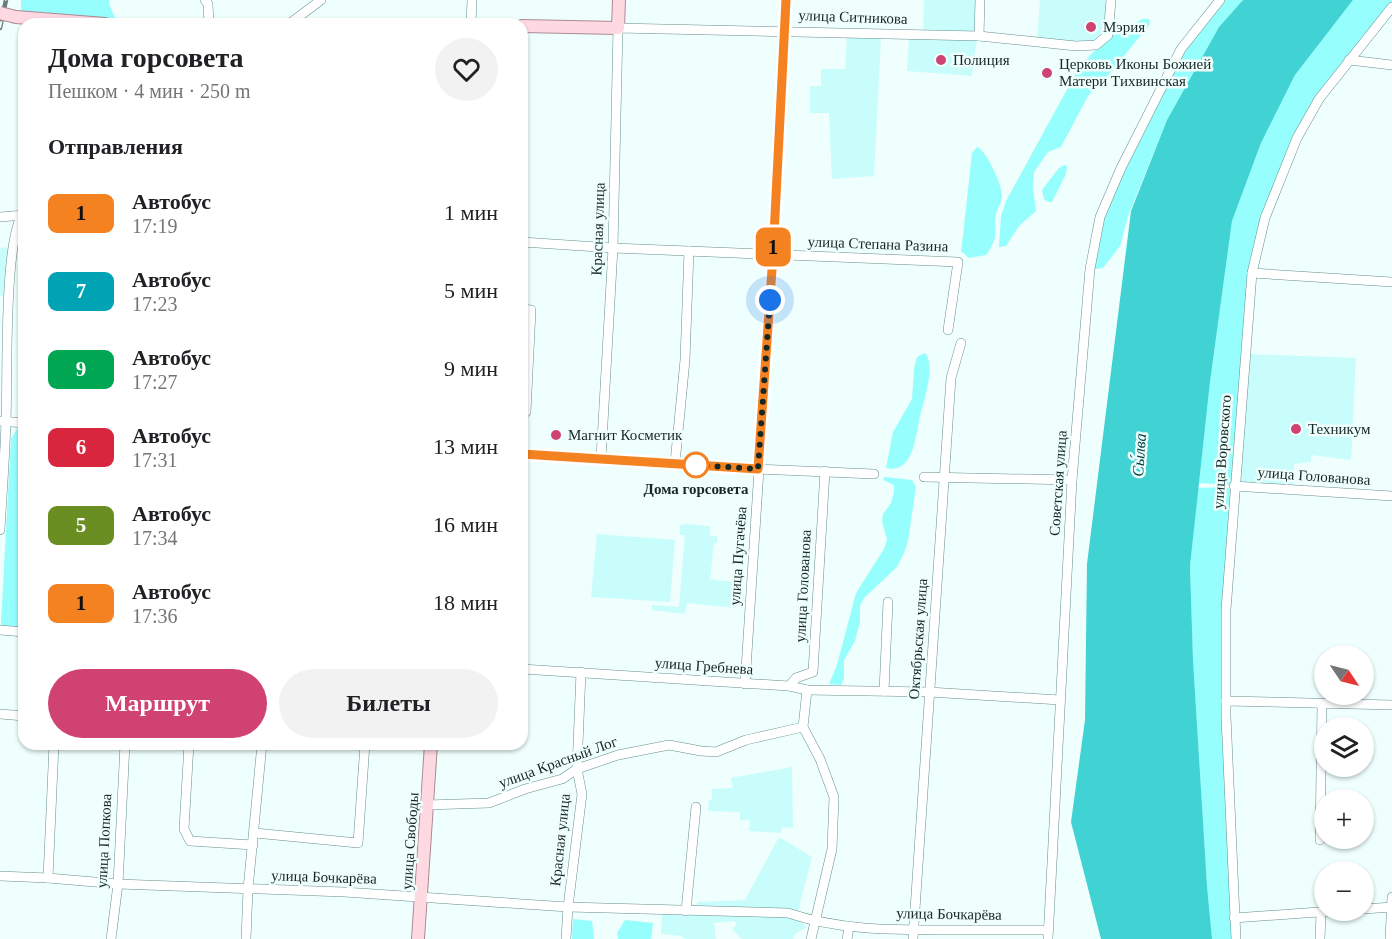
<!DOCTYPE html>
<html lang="ru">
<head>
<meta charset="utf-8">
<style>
  :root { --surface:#fff; --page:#f2f2f2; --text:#202124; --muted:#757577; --accent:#cf4271 }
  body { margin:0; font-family:"Times New Roman",serif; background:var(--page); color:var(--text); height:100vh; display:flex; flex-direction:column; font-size:22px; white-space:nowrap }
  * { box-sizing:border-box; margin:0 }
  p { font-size:20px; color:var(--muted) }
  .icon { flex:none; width:33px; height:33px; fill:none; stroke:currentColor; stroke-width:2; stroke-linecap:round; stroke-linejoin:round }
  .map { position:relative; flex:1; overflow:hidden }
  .sheet { position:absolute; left:18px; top:18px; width:510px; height:732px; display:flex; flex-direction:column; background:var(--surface); border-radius:18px; box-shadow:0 2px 4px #0004 }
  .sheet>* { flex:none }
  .badge { padding:0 12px; border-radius:9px; font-size:21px; line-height:39px }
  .needle { width:39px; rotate:125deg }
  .tools { position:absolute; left:1314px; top:645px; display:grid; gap:12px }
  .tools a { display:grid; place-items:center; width:60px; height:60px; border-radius:50%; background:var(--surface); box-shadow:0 2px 4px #0004; font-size:30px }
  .you { position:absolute; width:30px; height:30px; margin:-15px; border:4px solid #fff; border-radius:50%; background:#1a73e8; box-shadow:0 0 0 9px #1a73e833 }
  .map>.badge { position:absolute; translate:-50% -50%; box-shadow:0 0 0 3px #fff }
  h2 { padding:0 30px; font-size:22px; line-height:54px }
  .round { display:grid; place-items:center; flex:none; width:63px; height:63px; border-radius:32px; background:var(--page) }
  .headline { display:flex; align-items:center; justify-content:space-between; height:102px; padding:0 30px }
  h1 { font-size:28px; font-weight:700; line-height:45px }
  .action { display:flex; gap:12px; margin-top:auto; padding:12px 30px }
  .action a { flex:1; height:69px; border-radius:36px; background:var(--accent); color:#fff; font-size:24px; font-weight:700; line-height:69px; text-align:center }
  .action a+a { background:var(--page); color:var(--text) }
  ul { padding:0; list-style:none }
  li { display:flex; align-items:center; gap:18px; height:78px; padding:0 30px }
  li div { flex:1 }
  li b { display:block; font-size:22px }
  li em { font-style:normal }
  li .badge { min-width:66px; font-weight:700; text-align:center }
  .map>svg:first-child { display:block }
</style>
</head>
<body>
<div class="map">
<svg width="1392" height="939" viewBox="0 0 1392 939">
  <rect width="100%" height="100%" fill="#eefffe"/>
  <!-- built -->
  <g fill="#c8fdfc">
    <polygon points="924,0 978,0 976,34 923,33"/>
    <polygon points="1040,0 1109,0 1106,35 1095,44 1037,38"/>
    <polygon points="847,37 881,37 874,176 832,179 829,113 810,113 810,86 821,86 821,69 845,69"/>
    <polygon points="909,38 977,39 972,76 907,71"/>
    <polygon points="11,247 8,295 0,296 0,248"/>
    <polygon points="1247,354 1356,358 1351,460 1311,455 1311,462 1294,464 1293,488 1236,485"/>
    <polygon points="686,524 710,526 710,536 717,536 717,543 714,543 710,579 740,583 736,608 687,603 685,614 652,610 652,605 679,607 685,535 680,535 680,525"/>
    <polygon points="597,534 675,540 670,602 591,597"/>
    <polygon points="792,767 793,828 782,827 781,833 749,831 750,820 740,820 740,812 708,811 709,800 712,800 712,789 733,788 731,778"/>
    <polygon points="779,837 812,857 796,919 807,927 795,934 793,939 742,939 732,929 737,924 734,921 714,923 716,939 686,939 681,936 661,934 662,913 697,913 697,902 745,900"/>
  </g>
  <!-- green -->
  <g fill="#96fefd">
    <polygon points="21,0 109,0 109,4 116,20 26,16 21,11"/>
    <polygon points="1224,0 1243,0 1219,27 1167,120 1128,216 1120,246 1103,268 1095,269 1094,261 1105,211 1116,183 1134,152 1151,114 1184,51"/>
    <polygon points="1353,0 1392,0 1392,3 1321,91 1262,224 1242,353 1233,485 1199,483 1210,382 1232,221 1261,143 1295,75"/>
    <path d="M1142 19H1149L1150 24 1110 73 1088 96 1061 147 1048 152 1034 172 1033 188 1036 211 1019 226 1006 246 999 247 1001 216 1006 201 1076 73C1087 57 1101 43 1117 32 1124 27 1133 26 1142 19Z"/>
    <path d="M977 147C987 151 1002 185 1002 196 1002 203 997 208 996 214 993 234 1000 236 986 255L969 258 961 251 962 244 972 153Z"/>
    <polygon points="1064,165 1067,166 1066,174 1052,202 1048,202 1044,199 1042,190 1058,169"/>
    <path d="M925 353C936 365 924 401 920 416 916 433 914 475 886 468L893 432 912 399 914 368 917 357Z"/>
    <polygon points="23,428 24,428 24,630 1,627 1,624 11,439 17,429"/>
    <polygon points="884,477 912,480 916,487 908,541 904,553 897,567 864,598 860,606 860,622 855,641 844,660 844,679 841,685 829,684 837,665 856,593 884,549 887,539 882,521 883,514 891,503 894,492 894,485 883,480"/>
    <polygon points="1226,487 1232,490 1227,564 1234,939 1212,939 1207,886 1193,660 1190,566 1198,488"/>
    <polygon points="573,919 592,921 594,939 572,939"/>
    <polygon points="625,920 653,923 651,939 618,939 617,933"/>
  </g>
  <!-- water -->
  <polygon fill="#41d3d3" points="1243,0 1353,0 1295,75 1261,143 1232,221 1210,382 1190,566 1193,660 1207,886 1212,939 1101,939 1071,822 1085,720 1087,564 1131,211 1167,120 1219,27"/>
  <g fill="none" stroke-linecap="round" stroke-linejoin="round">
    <!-- minor casing -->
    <g stroke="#678e8e" stroke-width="10">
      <g id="minor">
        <polyline points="205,0 208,4 209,24"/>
        <polyline points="289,24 321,0"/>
        <polyline points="471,24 472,0"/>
        <polyline points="979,36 980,0"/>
        <polyline points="1349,60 1392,65"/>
        <polyline points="0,217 24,215"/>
        <polyline points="522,242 613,248 958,262 948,330"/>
        <polyline points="1252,273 1392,282"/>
        <polyline points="522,309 531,310 526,412"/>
        <polyline points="0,421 24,423"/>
        <polyline points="522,454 758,469 874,474"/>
        <polyline points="601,458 613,248 618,28 979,36 1076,46 1096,45 1108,35 1111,0"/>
        <polyline points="675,463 685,360 689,251"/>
        <polyline points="924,477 1072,480"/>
        <polyline points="1234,486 1392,496"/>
        <path d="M0 530C2 494 5 457 6 420 8 381 3 238 24 212"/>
        <polyline points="0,630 24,632"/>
        <polyline points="522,669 789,686 807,690 929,692 1060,700"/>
        <polyline points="745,684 773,255 786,0"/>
        <polyline points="789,686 796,678 813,672 825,471"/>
        <polyline points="807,690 803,727 820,759 834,797 832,849 811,939"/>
        <polyline points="884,691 888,602"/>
        <polyline points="1226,701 1392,705"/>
        <polyline points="0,714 24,716"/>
        <polyline points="189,744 184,829 190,841 253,845"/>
        <polyline points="427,805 489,803 525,789 562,779 577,769 618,755 669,745 701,751 716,752 746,740 803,727"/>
        <polyline points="255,833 358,843 365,744"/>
        <polyline points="1320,840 1322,705"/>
        <path d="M0 876 48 878 118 884 344 892 568 907 788 913C838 930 890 930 943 930 978 930 1013 930 1048 930"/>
        <polyline points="48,878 54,744"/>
        <polyline points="1364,909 1392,907"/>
        <polyline points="686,911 696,807"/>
        <polyline points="1234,918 1347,910"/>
        <polyline points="111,939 118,884 125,744"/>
        <polyline points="246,939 248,889 262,744"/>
        <polyline points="566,939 568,907 582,794 577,769 581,672"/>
        <polyline points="847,939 849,927"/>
        <polyline points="913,939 951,378 961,343"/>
        <polyline points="1048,939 1072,480 1090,269 1100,217 1121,168 1181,49 1220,0"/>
        <polyline points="1236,939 1226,716 1226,610 1252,273 1265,218 1297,138 1319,99 1392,7"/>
        <polyline points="1320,939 1321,913"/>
        <polyline points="1390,939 1392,897"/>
      </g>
    </g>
    <!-- major casing -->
    <g stroke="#ac8a93" stroke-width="14">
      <g id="major">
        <polyline points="16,17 105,24"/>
        <polyline points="522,26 618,28 619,0"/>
        <polyline points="418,939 431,744"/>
      </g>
    </g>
    <!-- minor -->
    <use href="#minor" stroke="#fff" stroke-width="9"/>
    <!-- major -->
    <use href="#major" stroke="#fed9e1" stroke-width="12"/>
    <!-- rail casing -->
    <g stroke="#6b7c7b" stroke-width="4.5">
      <polyline id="rail" points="0,28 6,0"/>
    </g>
    <!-- rail -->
    <use href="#rail" stroke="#eefffe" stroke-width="2" stroke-dasharray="7" stroke-linecap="butt"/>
    <!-- major-bridge casing -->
    <g stroke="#ac8a93" stroke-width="14" stroke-linecap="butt">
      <polyline id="major-bridge" points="0,13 16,17"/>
    </g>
    <!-- major-bridge -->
    <use href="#major-bridge" stroke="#fed9e1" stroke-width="12"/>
  </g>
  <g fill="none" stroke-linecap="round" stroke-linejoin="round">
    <!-- line casing -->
    <g stroke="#fff" stroke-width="14">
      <polyline id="line" points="522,454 758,469 773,255 786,0"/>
    </g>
    <!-- line -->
    <use href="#line" stroke="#f58220" stroke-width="9"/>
    <!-- walk -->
    <polyline stroke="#172726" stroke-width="6" stroke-dasharray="0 10.8" points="696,465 758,469 770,300"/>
  </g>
  <!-- markers -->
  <g fill="#cf4271" stroke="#eefffe" stroke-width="2">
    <circle cx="1091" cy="27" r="6"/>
    <circle cx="941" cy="60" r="6"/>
    <circle cx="1047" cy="73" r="6"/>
    <circle cx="1296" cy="429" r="6"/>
    <circle cx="556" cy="435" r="6"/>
  </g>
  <circle fill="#fff" stroke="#f58220" stroke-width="3" cx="696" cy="465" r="12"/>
  <g text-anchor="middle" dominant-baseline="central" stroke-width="5" stroke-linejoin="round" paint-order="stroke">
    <!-- street labels -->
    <g font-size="15" fill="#172726" stroke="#eefffe">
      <text transform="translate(853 17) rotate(2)">улица Ситникова</text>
      <text transform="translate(598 229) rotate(-88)">Красная улица</text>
      <text transform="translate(878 244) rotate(2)">улица Степана Разина</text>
      <text transform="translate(1222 452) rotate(-86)">улица Воровского</text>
      <text transform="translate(1314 476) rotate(4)">улица Голованова</text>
      <text transform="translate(1058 483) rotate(-86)">Советская улица</text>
      <text transform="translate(738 556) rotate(-86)">улица Пугачёва</text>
      <text transform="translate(803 586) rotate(-87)">улица Голованова</text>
      <text transform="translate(918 639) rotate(-86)">Октябрьская улица</text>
      <text transform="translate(704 666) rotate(4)">улица Гребнева</text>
      <text transform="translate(558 762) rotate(-20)">улица Красный Лог</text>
      <text transform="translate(560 840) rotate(-84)">Красная улица</text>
      <text transform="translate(104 841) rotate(-87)">улица Попкова</text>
      <text transform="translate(410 841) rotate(-86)">улица Свободы</text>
      <text transform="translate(324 877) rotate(2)">улица Бочкарёва</text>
      <text transform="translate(949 914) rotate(1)">улица Бочкарёва</text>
    </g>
    <!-- poi labels -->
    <g font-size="15" fill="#172726" stroke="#eefffe" text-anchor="start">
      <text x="1103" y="27">Мэрия</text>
      <text x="953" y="60">Полиция</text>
      <text x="1059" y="64">Церковь Иконы Божией<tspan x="1059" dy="17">Матери Тихвинская</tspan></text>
      <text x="1308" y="429">Техникум</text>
      <text x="568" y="435">Магнит Косметик</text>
    </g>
    <!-- stop labels -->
    <g font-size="15" font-weight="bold" fill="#172726" stroke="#eefffe">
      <text x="696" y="489">Дома горсовета</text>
    </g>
    <!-- water labels -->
    <g font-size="16" font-style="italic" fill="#004242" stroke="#eefffe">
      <text transform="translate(1139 455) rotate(-86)">Сы́лва</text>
    </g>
  </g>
</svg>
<div class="tools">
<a><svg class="needle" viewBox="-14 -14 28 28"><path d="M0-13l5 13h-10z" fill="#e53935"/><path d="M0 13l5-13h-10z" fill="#757577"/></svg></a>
<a><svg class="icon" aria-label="layers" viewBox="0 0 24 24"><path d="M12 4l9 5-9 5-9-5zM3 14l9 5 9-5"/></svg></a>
<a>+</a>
<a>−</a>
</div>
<div class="you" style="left:770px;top:300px"></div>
<b class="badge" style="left:773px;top:247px;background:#f58220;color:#111">1</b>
<section class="sheet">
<div class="headline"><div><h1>Дома горсовета</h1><p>Пешком · 4 мин · 250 m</p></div><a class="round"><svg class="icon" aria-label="heart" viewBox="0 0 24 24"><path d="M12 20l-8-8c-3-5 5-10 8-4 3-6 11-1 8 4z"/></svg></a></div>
<h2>Отправления</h2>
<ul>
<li><span class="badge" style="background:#f58220;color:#111">1</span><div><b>Автобус</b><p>17:19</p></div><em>1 мин</em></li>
<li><span class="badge" style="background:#00a3b4;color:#fff">7</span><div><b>Автобус</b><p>17:23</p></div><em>5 мин</em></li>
<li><span class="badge" style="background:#00a651;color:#fff">9</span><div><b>Автобус</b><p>17:27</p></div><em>9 мин</em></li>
<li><span class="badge" style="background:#d7263d;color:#fff">6</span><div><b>Автобус</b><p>17:31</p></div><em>13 мин</em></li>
<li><span class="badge" style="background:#6b8e23;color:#fff">5</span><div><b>Автобус</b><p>17:34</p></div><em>16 мин</em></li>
<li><span class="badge" style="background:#f58220;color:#111">1</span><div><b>Автобус</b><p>17:36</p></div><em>18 мин</em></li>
</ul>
<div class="action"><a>Маршрут</a><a>Билеты</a></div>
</section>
</div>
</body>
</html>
